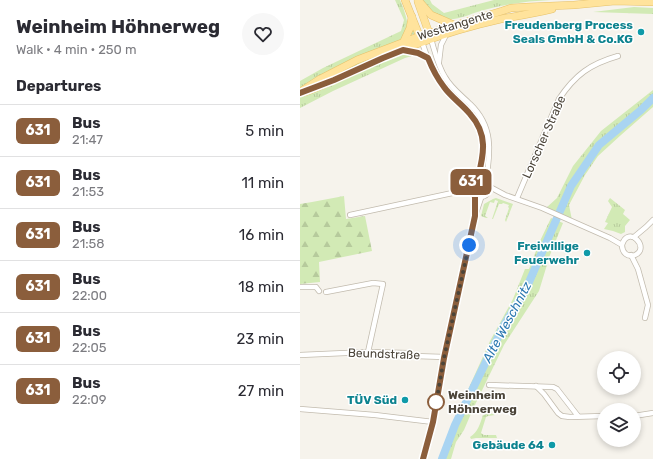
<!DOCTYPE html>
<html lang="en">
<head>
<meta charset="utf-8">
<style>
  :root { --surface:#fff; --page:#f7f7f7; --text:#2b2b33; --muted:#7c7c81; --line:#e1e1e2 }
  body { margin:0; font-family:Rubik,sans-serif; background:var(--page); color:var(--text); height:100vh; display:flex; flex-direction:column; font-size:15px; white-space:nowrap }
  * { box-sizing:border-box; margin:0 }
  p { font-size:13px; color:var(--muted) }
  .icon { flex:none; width:22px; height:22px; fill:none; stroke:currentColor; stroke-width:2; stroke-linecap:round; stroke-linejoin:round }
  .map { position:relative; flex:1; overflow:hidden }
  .sheet { display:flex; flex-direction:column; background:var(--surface); width:300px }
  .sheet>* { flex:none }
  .badge { padding:0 8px; border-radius:6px; font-size:14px; line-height:26px }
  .tools { position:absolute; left:297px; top:351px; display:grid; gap:8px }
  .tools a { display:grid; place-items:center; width:44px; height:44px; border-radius:50%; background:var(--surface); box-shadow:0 2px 6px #0003; font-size:20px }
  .you { position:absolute; width:20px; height:20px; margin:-10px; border:3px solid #fff; border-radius:50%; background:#1a73e8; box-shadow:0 0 0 6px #1a73e833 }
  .map>.badge { position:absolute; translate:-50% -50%; box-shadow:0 0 0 2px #fff }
  h2 { padding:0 16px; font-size:15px; line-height:36px }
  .round { display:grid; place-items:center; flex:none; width:42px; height:42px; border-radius:21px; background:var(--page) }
  .overview { display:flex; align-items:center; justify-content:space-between; height:68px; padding:0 16px }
  h1 { font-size:19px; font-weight:700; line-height:30px }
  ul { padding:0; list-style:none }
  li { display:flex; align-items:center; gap:12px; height:52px; padding:0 16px; border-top:1px solid var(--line) }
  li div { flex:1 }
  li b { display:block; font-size:15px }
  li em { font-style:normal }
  li .badge { min-width:44px; font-weight:700; text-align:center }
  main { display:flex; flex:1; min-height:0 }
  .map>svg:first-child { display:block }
</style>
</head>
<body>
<main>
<section class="sheet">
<div class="overview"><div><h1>Weinheim Höhnerweg</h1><p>Walk · 4 min · 250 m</p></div><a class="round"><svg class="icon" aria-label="heart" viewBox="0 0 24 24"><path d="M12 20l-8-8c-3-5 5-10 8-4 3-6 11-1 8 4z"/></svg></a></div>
<h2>Departures</h2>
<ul>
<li><span class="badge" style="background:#8b5e3c;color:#fff">631</span><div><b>Bus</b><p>21:47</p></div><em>5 min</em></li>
<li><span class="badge" style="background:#8b5e3c;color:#fff">631</span><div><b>Bus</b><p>21:53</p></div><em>11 min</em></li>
<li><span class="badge" style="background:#8b5e3c;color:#fff">631</span><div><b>Bus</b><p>21:58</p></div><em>16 min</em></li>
<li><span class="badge" style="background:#8b5e3c;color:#fff">631</span><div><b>Bus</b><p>22:00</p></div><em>18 min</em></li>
<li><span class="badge" style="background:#8b5e3c;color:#fff">631</span><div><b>Bus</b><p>22:05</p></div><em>23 min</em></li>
<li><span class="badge" style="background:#8b5e3c;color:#fff">631</span><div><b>Bus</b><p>22:09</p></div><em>27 min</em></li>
</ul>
</section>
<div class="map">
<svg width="353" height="459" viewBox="0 0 353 459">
  <defs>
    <pattern id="grass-tufts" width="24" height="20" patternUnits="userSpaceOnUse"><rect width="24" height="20" fill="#d2eab5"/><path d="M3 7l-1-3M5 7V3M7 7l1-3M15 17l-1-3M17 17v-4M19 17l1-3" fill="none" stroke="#b6ca9c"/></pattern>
    <pattern id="forest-firs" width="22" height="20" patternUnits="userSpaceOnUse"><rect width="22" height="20" fill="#d2eab5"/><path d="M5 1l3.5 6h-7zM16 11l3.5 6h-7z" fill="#b6ca9c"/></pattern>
  </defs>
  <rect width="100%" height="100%" fill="#f6f3ec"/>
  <!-- grass -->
  <g fill="url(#grass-tufts)">
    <path d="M95 0H100C105 11 108 22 109 34L112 26 115 33 110 36 112 56 105 58 33 91 0 108V81L23 68 101 31 104 20Z"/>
    <path d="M123 0H130L132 4 144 13 194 0H251C228 1 206 4 184 10 172 13 158 21 145 19 135 18 127 9 123 0Z"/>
    <polygon points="334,7 353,8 353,14 293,12"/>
    <polygon points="353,90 353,107 321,135 298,156 285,175 269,205 272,220 246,208 257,198 273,166 301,131"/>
    <circle cx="180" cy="187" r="8"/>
    <polygon points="196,198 213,204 206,222 205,220 209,208 208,207 209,205 203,203 202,204 199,204 193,219 192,219 198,201 195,200 194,203 190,202 185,216 188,218 186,218 181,216 184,204 193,199"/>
    <polygon points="310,198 325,210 323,214 330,220 325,226 325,232 321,234 313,231 304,229 308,223 305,222 312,207 308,201"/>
    <polygon points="251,218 263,223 250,255 239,291 204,345 173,409 164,430 156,442 151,459 140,459 148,434 190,341 213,299 225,269 229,269 239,243"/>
    <path d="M190 413 195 415 188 416 186 417 181 433 184 435H196L197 438H176L171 439 170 437C178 432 180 424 183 415Z"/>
  </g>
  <!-- forest -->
  <polygon fill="url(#forest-firs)" points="44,196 46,219 65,216 72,251 19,262 20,282 0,284 0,204 12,202"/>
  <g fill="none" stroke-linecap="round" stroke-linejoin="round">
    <!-- river -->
    <polyline stroke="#a9d4f2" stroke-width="8" points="142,459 155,425 203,327 226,289 271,186 299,145 341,110 353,98"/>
    <!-- minor casing -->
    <g stroke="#c2bbae" stroke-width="6">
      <g id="minor">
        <path d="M131 39C135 52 138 66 145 77 151 88 162 96 170 104 193 126 191 151 186 179"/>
        <path d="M122 42C127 58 133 74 143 87 151 97 161 104 170 113 188 133 185 153 178 177"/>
        <polyline points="103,50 118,53 128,58"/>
        <polyline points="139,62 141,45 146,35"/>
        <circle cx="180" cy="187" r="10"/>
        <path d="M190 187 205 195 242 208 310 238 322 245C322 252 327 258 335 255 351 248 328 224 322 245"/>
        <path d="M217 198 259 99C275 75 290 64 318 56"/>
        <polyline points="175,212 175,196"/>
        <polyline points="50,215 157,192 170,186"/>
        <polyline points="334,237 346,227 353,220"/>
        <polyline points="331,255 338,269 348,305 345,318"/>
        <polyline points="0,287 16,287 19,291"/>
        <polyline points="26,292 73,283 83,284 68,352"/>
        <polyline points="0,355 68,352 109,353 114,356 145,357"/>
        <polyline points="189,385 253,387 257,389 278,416"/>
        <polyline points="236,386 244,394 258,413 262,416 270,417 304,416"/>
        <polyline points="0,409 75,415 133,422"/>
        <polyline points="334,416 353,413"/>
        <polyline points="123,459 133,422 145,357 175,216 181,198"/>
      </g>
    </g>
    <!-- primary casing -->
    <g stroke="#e6c16a" stroke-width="8">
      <g id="primary">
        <polyline points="105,0 121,40"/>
        <polyline points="118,0 131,15 154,25"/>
        <polyline points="118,2 130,36"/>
        <polyline points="104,41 110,28 112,17"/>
        <polyline points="0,92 20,79 57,60 120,36 202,11 211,8 226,7 274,5 315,1 353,2"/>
        <path d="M5 92C43 78 78 58 117 44 143 34 174 25 201 19 218 16 235 13 252 9"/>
      </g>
    </g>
    <!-- minor -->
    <use href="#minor" stroke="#fff" stroke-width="4.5"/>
    <!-- primary -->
    <use href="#primary" stroke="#ffe39c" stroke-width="7"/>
  </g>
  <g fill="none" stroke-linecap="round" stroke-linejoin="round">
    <!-- line casing -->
    <g stroke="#fff" stroke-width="9">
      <path id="line" d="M0 93 34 80 83 58 103 50 118 53 128 58C132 68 137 78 144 87 151 97 162 104 170 114 188 134 184 154 178 177 169 181 167 190 175 196V216L144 358 133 422 123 459"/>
    </g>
    <!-- line -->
    <use href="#line" stroke="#8b5e3c" stroke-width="6"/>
    <!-- walk -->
    <polyline stroke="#4b4439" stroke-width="4" stroke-dasharray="0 7.2" points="136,402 136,404 144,358 169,245"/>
  </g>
  <!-- markers -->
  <g fill="#0f9aa8" stroke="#fff" stroke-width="1.5">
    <circle cx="341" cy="32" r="4"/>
    <circle cx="287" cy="253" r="4"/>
    <circle cx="105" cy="400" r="4"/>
    <circle cx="252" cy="445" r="4"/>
  </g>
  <circle fill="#fff" stroke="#8b5e3c" stroke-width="2" cx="136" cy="402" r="8"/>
  <g text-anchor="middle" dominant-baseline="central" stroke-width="3" stroke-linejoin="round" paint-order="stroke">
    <!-- street labels -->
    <g font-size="12" fill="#4b4439" stroke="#fff">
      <text transform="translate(155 25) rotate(-17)">Westtangente</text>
      <text transform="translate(244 137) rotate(-66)">Lorscher Straße</text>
      <text transform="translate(84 354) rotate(2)">Beundstraße</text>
    </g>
    <!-- culture labels -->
    <g font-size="12" font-weight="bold" fill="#0d838f" stroke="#fff" text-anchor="end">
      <text x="333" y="25">Freudenberg Process<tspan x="333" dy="14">Seals GmbH &amp; Co.KG</tspan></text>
      <text x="279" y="246">Freiwillige<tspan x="279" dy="14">Feuerwehr</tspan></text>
      <text x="97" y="400">TÜV Süd</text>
      <text x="244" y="445">Gebäude 64</text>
    </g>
    <!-- stop labels -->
    <g font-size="12" font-weight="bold" fill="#4b4439" stroke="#fff" text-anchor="start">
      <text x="148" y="395">Weinheim<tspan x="148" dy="14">Höhnerweg</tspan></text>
    </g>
    <!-- water labels -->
    <g font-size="13" font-style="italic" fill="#2e7ab2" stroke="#fff">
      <text transform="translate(207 322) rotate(-62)">Alte Weschnitz</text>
    </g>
  </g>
</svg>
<div class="tools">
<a><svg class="icon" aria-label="locate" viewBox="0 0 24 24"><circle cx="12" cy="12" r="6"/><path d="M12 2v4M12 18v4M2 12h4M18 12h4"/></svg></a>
<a><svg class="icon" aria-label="layers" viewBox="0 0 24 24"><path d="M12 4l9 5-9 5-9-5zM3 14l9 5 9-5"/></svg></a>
</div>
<div class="you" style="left:169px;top:245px"></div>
<b class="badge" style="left:171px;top:182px;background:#8b5e3c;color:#fff">631</b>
</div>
</main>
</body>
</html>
